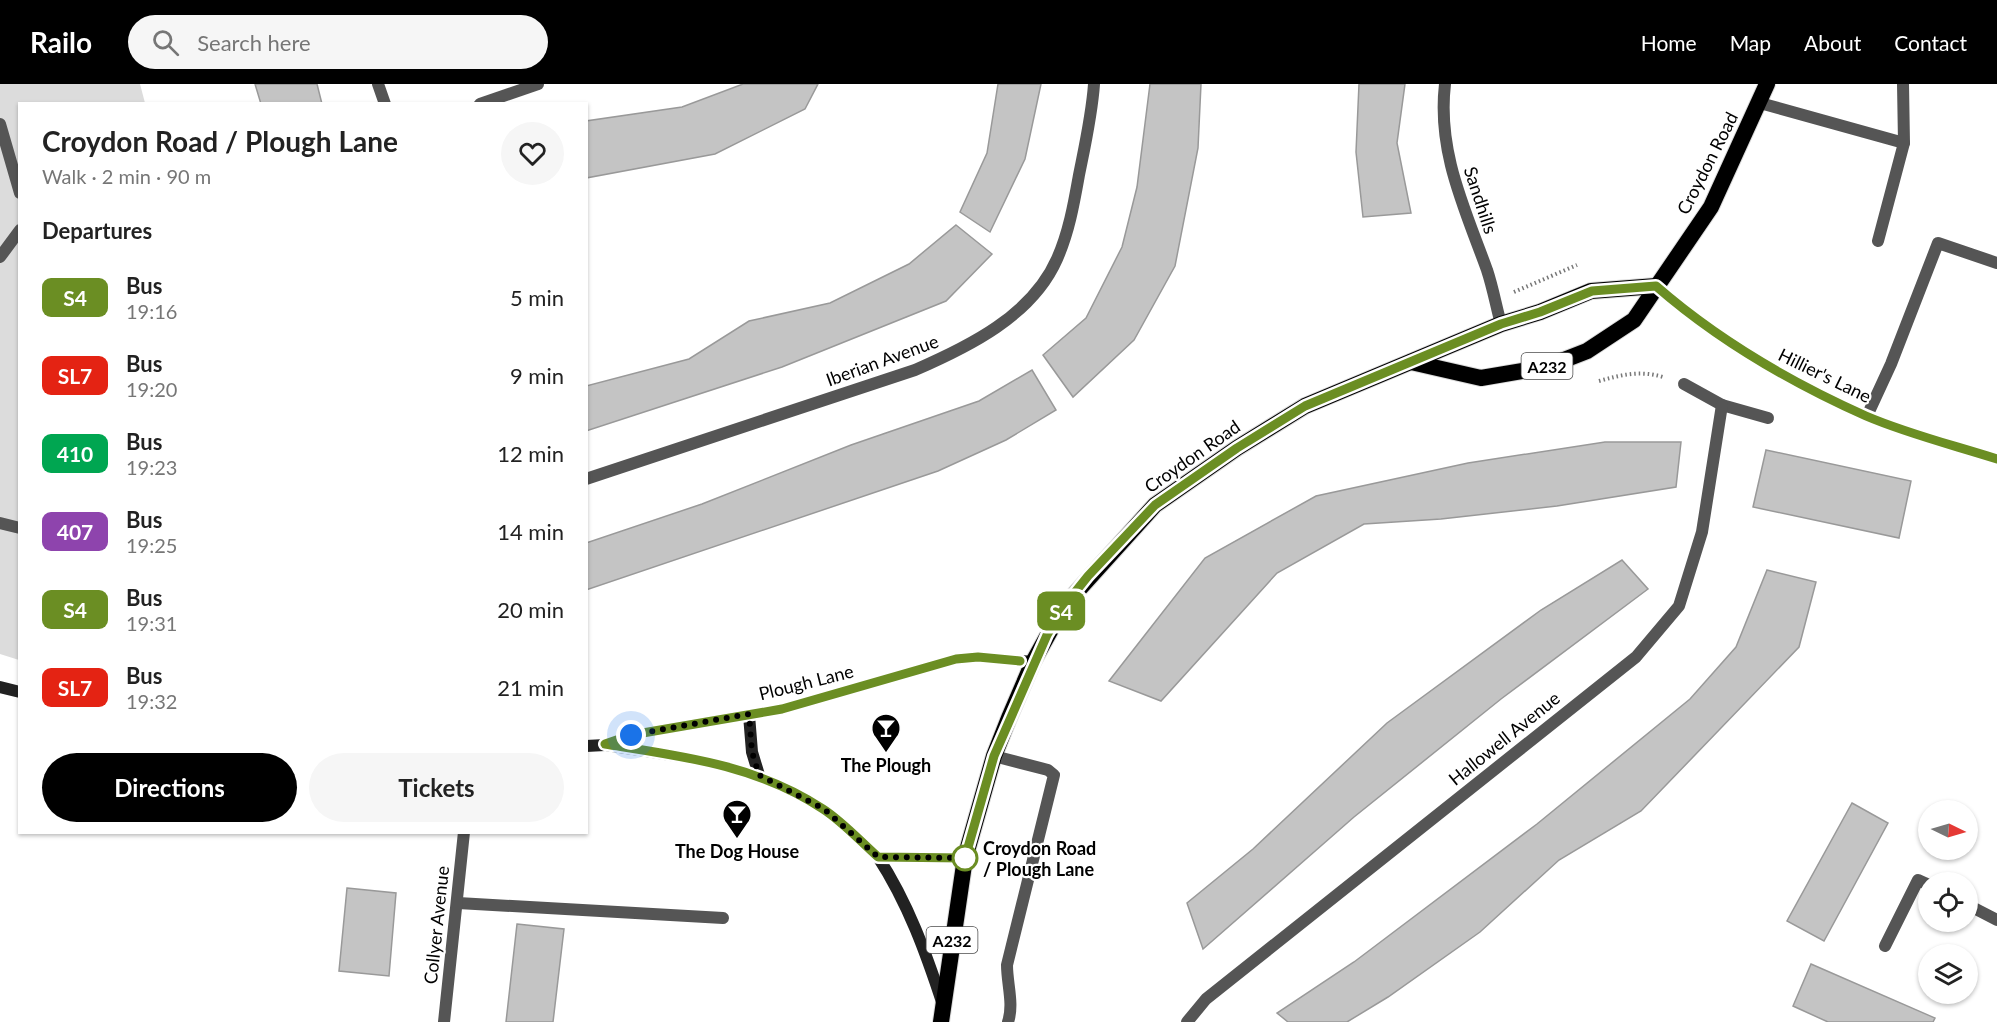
<!DOCTYPE html>
<html lang="en">
<head>
<meta charset="utf-8">
<style>
  :root { --surface:#fff; --page:#f6f6f6; --text:#222; --muted:#767676; --accent:#000 }
  body { margin:0; font-family:Lato,sans-serif; background:var(--page); color:var(--text); height:100vh; display:flex; flex-direction:column; font-size:22px; white-space:nowrap }
  * { box-sizing:border-box; margin:0 }
  p { font-size:20px; color:var(--muted) }
  .icon { flex:none; width:33px; height:33px; fill:none; stroke:currentColor; stroke-width:2; stroke-linecap:round; stroke-linejoin:round }
  .map { position:relative; flex:1; overflow:hidden }
  .details { position:absolute; left:18px; top:18px; width:570px; height:732px; display:flex; flex-direction:column; background:var(--surface); border-radius:0px; box-shadow:0 2px 4px #0004 }
  .details>* { flex:none }
  .badge { padding:0 12px; border-radius:9px; font-size:21px; line-height:39px }
  .needle { width:39px; rotate:95deg }
  .fabs { position:absolute; left:1918px; top:716px; display:grid; gap:12px }
  .fabs a { display:grid; place-items:center; width:60px; height:60px; border-radius:50%; background:var(--surface); box-shadow:0 2px 4px #0004; font-size:30px }
  .you { position:absolute; width:30px; height:30px; margin:-15px; border:4px solid #fff; border-radius:50%; background:#1a73e8; box-shadow:0 0 0 9px #1a73e833 }
  .map>.badge { position:absolute; translate:-50% -50%; box-shadow:0 0 0 3px #fff }
  h2 { padding:0 24px; font-size:22px; line-height:54px }
  .round { display:grid; place-items:center; flex:none; width:63px; height:63px; border-radius:32px; background:var(--page) }
  .headline { display:flex; align-items:center; justify-content:space-between; height:102px; padding:0 24px }
  h1 { font-size:28px; font-weight:700; line-height:45px }
  .action { display:flex; gap:12px; margin-top:auto; padding:12px 24px }
  .action a { flex:1; height:69px; border-radius:36px; background:var(--accent); color:#fff; font-size:24px; font-weight:700; line-height:69px; text-align:center }
  .action a+a { background:var(--page); color:var(--text) }
  ul { padding:0; list-style:none }
  li { display:flex; align-items:center; gap:18px; height:78px; padding:0 24px }
  li div { flex:1 }
  li b { display:block; font-size:22px }
  li em { font-style:normal }
  li .badge { min-width:66px; font-weight:700; text-align:center }
  header { display:flex; align-items:center; gap:36px; box-sizing:border-box; height:84px; padding:0 30px; background:var(--accent); color:#fff }
  header strong { font-size:28px }
  nav { display:flex; gap:33px; margin-inline-start:auto; font-size:21px }
  .search { width:420px; height:54px; background:var(--page); display:flex; align-items:center; gap:15px; box-sizing:border-box; padding:0 21px; border-radius:33px; color:var(--muted); font-size:22px }
  .map>svg:first-child { display:block }
</style>
</head>
<body>
<header>
<strong>Railo</strong>
<div class="search"><svg class="icon" aria-label="search" viewBox="0 0 24 24"><circle cx="10" cy="10" r="6"/><path d="M15 15l6 6"/></svg>Search here</div>
<nav><a>Home</a><a>Map</a><a>About</a><a>Contact</a></nav>
</header>
<div class="map">
<svg width="1997" height="938" viewBox="0 0 1997 938">
  <rect width="100%" height="100%" fill="#fff"/>
  <!-- green -->
  <polygon fill="#dcdcdc" points="0,0 140,0 145,19 20,20 19,576 0,570"/>
  <!-- building -->
  <g fill="#c4c4c4" stroke="#999" stroke-width="1.5">
    <polygon points="255,0 317,0 322,20 261,20"/>
    <polygon points="743,0 818,0 805,25 715,70 586,94 586,37 682,23"/>
    <polygon points="998,0 1041,0 1025,75 990,148 960,128 987,69"/>
    <polygon points="1150,0 1201,0 1198,64 1175,182 1134,256 1073,313 1043,271 1086,234 1122,163 1137,103"/>
    <polygon points="1359,0 1405,0 1397,59 1411,129 1363,133 1356,68"/>
    <polygon points="956,141 992,170 946,217 782,283 586,347 586,302 689,275 749,237 830,219 909,180"/>
    <polygon points="1032,286 1056,326 1006,356 938,387 586,506 586,459 702,420 851,361 979,317"/>
    <polygon points="1605,358 1681,358 1676,403 1557,422 1441,435 1364,440 1277,489 1161,617 1109,597 1205,474 1316,412 1468,379"/>
    <polygon points="1766,366 1911,397 1899,454 1753,423"/>
    <polygon points="1622,476 1648,505 1501,615 1354,733 1203,865 1187,819 1253,765 1387,639 1541,526"/>
    <polygon points="1767,486 1816,498 1799,563 1641,727 1559,776 1480,848 1388,913 1347,938 1288,938 1277,929 1354,878 1537,740 1690,615 1736,563"/>
    <polygon points="1852,719 1888,739 1824,857 1787,837"/>
    <polygon points="347,804 396,809 389,892 339,887"/>
    <polygon points="517,840 564,845 553,938 506,938"/>
    <polygon points="1811,880 1935,934 1933,938 1828,938 1793,922"/>
  </g>
  <g fill="none" stroke-linecap="round" stroke-linejoin="round">
    <!-- trunk casing -->
    <g stroke="#dbdbdb" stroke-width="18">
      <g id="trunk">
        <polyline points="1411,278 1481,294 1546,283 1587,267 1634,236 1711,123 1767,0"/>
        <polyline points="941,938 965,774 994,672 1009,634 1033,578 1064,522 1155,421 1237,364 1305,322 1501,240 1540,228 1591,207 1656,202"/>
      </g>
    </g>
    <!-- path -->
    <g stroke="#777" stroke-width="4" stroke-dasharray="1.5 3" stroke-linecap="butt">
      <polyline points="1514,208 1577,181"/>
      <path d="M1599 297C1621 291 1640 286 1663 293"/>
    </g>
    <!-- service -->
    <g stroke="#555" stroke-width="12">
      <polyline points="0,40 20,109"/>
      <polyline points="0,173 20,146"/>
      <polyline points="1867,332 1891,280 1938,159 1997,179"/>
      <polyline points="0,439 20,444"/>
      <path d="M994 672 1048 686 1054 691 1007 881C1007 900 1014 920 1008 938"/>
      <polyline points="458,819 723,834"/>
    </g>
    <!-- minor -->
    <g stroke="#555" stroke-width="12">
      <polyline points="378,0 385,20"/>
      <path d="M1445 0C1437 68 1465 125 1487 186 1493 204 1496 222 1501 240"/>
      <polyline points="1760,19 1904,59"/>
      <polyline points="480,20 538,0"/>
      <polyline points="1878,157 1904,59 1903,0"/>
      <polyline points="1684,300 1722,321 1768,334"/>
      <path d="M586 395 915 286C968 263 1032 232 1057 175 1069 148 1074 119 1079 91 1085 61 1092 30 1094 0"/>
      <polyline points="1968,821 1997,836"/>
      <polyline points="1885,862 1918,796 1929,801"/>
      <polyline points="444,938 464,748"/>
      <polyline points="1187,938 1206,915 1636,573 1679,522 1702,448 1722,321"/>
    </g>
    <!-- secondary -->
    <g stroke="#222" stroke-width="12">
      <path d="M1656 202C1719 257 1790 298 1866 332 1908 350 1953 361 1997 375"/>
      <polyline points="0,603 20,608"/>
      <polyline points="749,631 752,668 759,691"/>
      <path d="M606 661C682 672 758 681 823 725 843 738 860 757 878 773L965 774"/>
      <polyline points="586,662 605,661 631,651 782,625 956,575 978,573 1033,578"/>
      <path d="M878 773C908 819 926 869 943 921"/>
    </g>
    <!-- trunk -->
    <use href="#trunk" stroke="#000" stroke-width="16"/>
  </g>
  <g fill="none" stroke-linecap="round" stroke-linejoin="round">
    <!-- line casing -->
    <g stroke="#fff" stroke-width="14">
      <path id="line" d="M1020 577 978 573 956 575 782 625 631 651 605 660C681 672 757 681 823 725 843 738 860 757 878 773L965 774 994 672 1047 551 1064 522 1088 492 1155 421 1237 364 1305 322 1501 240 1540 228 1592 207 1656 202C1719 257 1790 298 1866 332 1908 350 1953 361 1997 375"/>
    </g>
    <!-- line -->
    <use href="#line" stroke="#6b8e23" stroke-width="9"/>
    <!-- walk -->
    <polyline stroke="#000" stroke-width="6" stroke-dasharray="0 10.8" points="631,651 749,630 752,668 759,691 824,725 878,773 965,774"/>
  </g>
  <!-- icons -->
  <defs>
    <g id="bar-pin" transform="scale(1.5)"><path d="M0 17L-7.5 6A9.5 9.5 0 1 1 7.5 6Z" fill="#000" stroke="#fff"/><path d="M-6-5H6L.8 .8V4.5H3.5V6h-7V4.5H-.8V.8Z" fill="#fff"/></g>
  </defs>
  <g fill-rule="evenodd">
    <use href="#bar-pin" x="886" y="644"/>
    <use href="#bar-pin" x="737" y="730"/>
  </g>
  <!-- markers -->
  <circle fill="#fff" stroke="#6b8e23" stroke-width="3" cx="965" cy="774" r="12"/>
  <g text-anchor="middle" dominant-baseline="central" stroke-width="4.5" stroke-linejoin="round" paint-order="stroke">
    <!-- shield labels -->
    <g fill="#fff" stroke="#4c4c4c" stroke-width="1.5">
      <rect x="1521.5" y="269" width="51" height="26" rx="4.5"/>
      <rect x="926.5" y="843" width="51" height="26" rx="4.5"/>
    </g>
    <g font-size="16" font-weight="bold" fill="#000">
      <text x="1547" y="282">A232</text>
      <text x="952" y="856">A232</text>
    </g>
    <!-- street labels -->
    <g font-size="18" fill="#000" stroke="#fff">
      <text transform="translate(1707 79) rotate(-63)">Croydon Road</text>
      <text transform="translate(1481 116) rotate(72)">Sandhills</text>
      <text transform="translate(882 276) rotate(-20)">Iberian Avenue</text>
      <text transform="translate(1825 291) rotate(26)">Hillier's Lane</text>
      <text transform="translate(1192 372) rotate(-35)">Croydon Road</text>
      <text transform="translate(806 598) rotate(-14)">Plough Lane</text>
      <text transform="translate(1504 654) rotate(-39)">Hallowell Avenue</text>
      <text transform="translate(436 841) rotate(-84)">Collyer Avenue</text>
    </g>
    <!-- poi labels -->
    <g font-size="18" font-weight="bold" fill="#000" stroke="#fff">
      <text x="886" y="681">The Plough</text>
      <text x="737" y="767">The Dog House</text>
    </g>
    <!-- stop labels -->
    <g font-size="18" font-weight="bold" fill="#000" stroke="#fff" text-anchor="start">
      <text x="983" y="764">Croydon Road<tspan x="983" dy="21">/ Plough Lane</tspan></text>
    </g>
  </g>
</svg>
<div class="fabs">
<a><svg class="needle" viewBox="-14 -14 28 28"><path d="M0-13l5 13h-10z" fill="#e53935"/><path d="M0 13l5-13h-10z" fill="#767676"/></svg></a>
<a><svg class="icon" aria-label="locate" viewBox="0 0 24 24"><circle cx="12" cy="12" r="6"/><path d="M12 2v4M12 18v4M2 12h4M18 12h4"/></svg></a>
<a><svg class="icon" aria-label="layers" viewBox="0 0 24 24"><path d="M12 4l9 5-9 5-9-5zM3 14l9 5 9-5"/></svg></a>
</div>
<div class="you" style="left:631px;top:651px"></div>
<b class="badge" style="left:1061px;top:527px;background:#6b8e23;color:#fff">S4</b>
<section class="details">
<div class="headline"><div><h1>Croydon Road / Plough Lane</h1><p>Walk · 2 min · 90 m</p></div><a class="round"><svg class="icon" aria-label="heart" viewBox="0 0 24 24"><path d="M12 20l-8-8c-3-5 5-10 8-4 3-6 11-1 8 4z"/></svg></a></div>
<h2>Departures</h2>
<ul>
<li><span class="badge" style="background:#6b8e23;color:#fff">S4</span><div><b>Bus</b><p>19:16</p></div><em>5 min</em></li>
<li><span class="badge" style="background:#e42313;color:#fff">SL7</span><div><b>Bus</b><p>19:20</p></div><em>9 min</em></li>
<li><span class="badge" style="background:#00a651;color:#fff">410</span><div><b>Bus</b><p>19:23</p></div><em>12 min</em></li>
<li><span class="badge" style="background:#8e44ad;color:#fff">407</span><div><b>Bus</b><p>19:25</p></div><em>14 min</em></li>
<li><span class="badge" style="background:#6b8e23;color:#fff">S4</span><div><b>Bus</b><p>19:31</p></div><em>20 min</em></li>
<li><span class="badge" style="background:#e42313;color:#fff">SL7</span><div><b>Bus</b><p>19:32</p></div><em>21 min</em></li>
</ul>
<div class="action"><a>Directions</a><a>Tickets</a></div>
</section>
</div>
</body>
</html>
